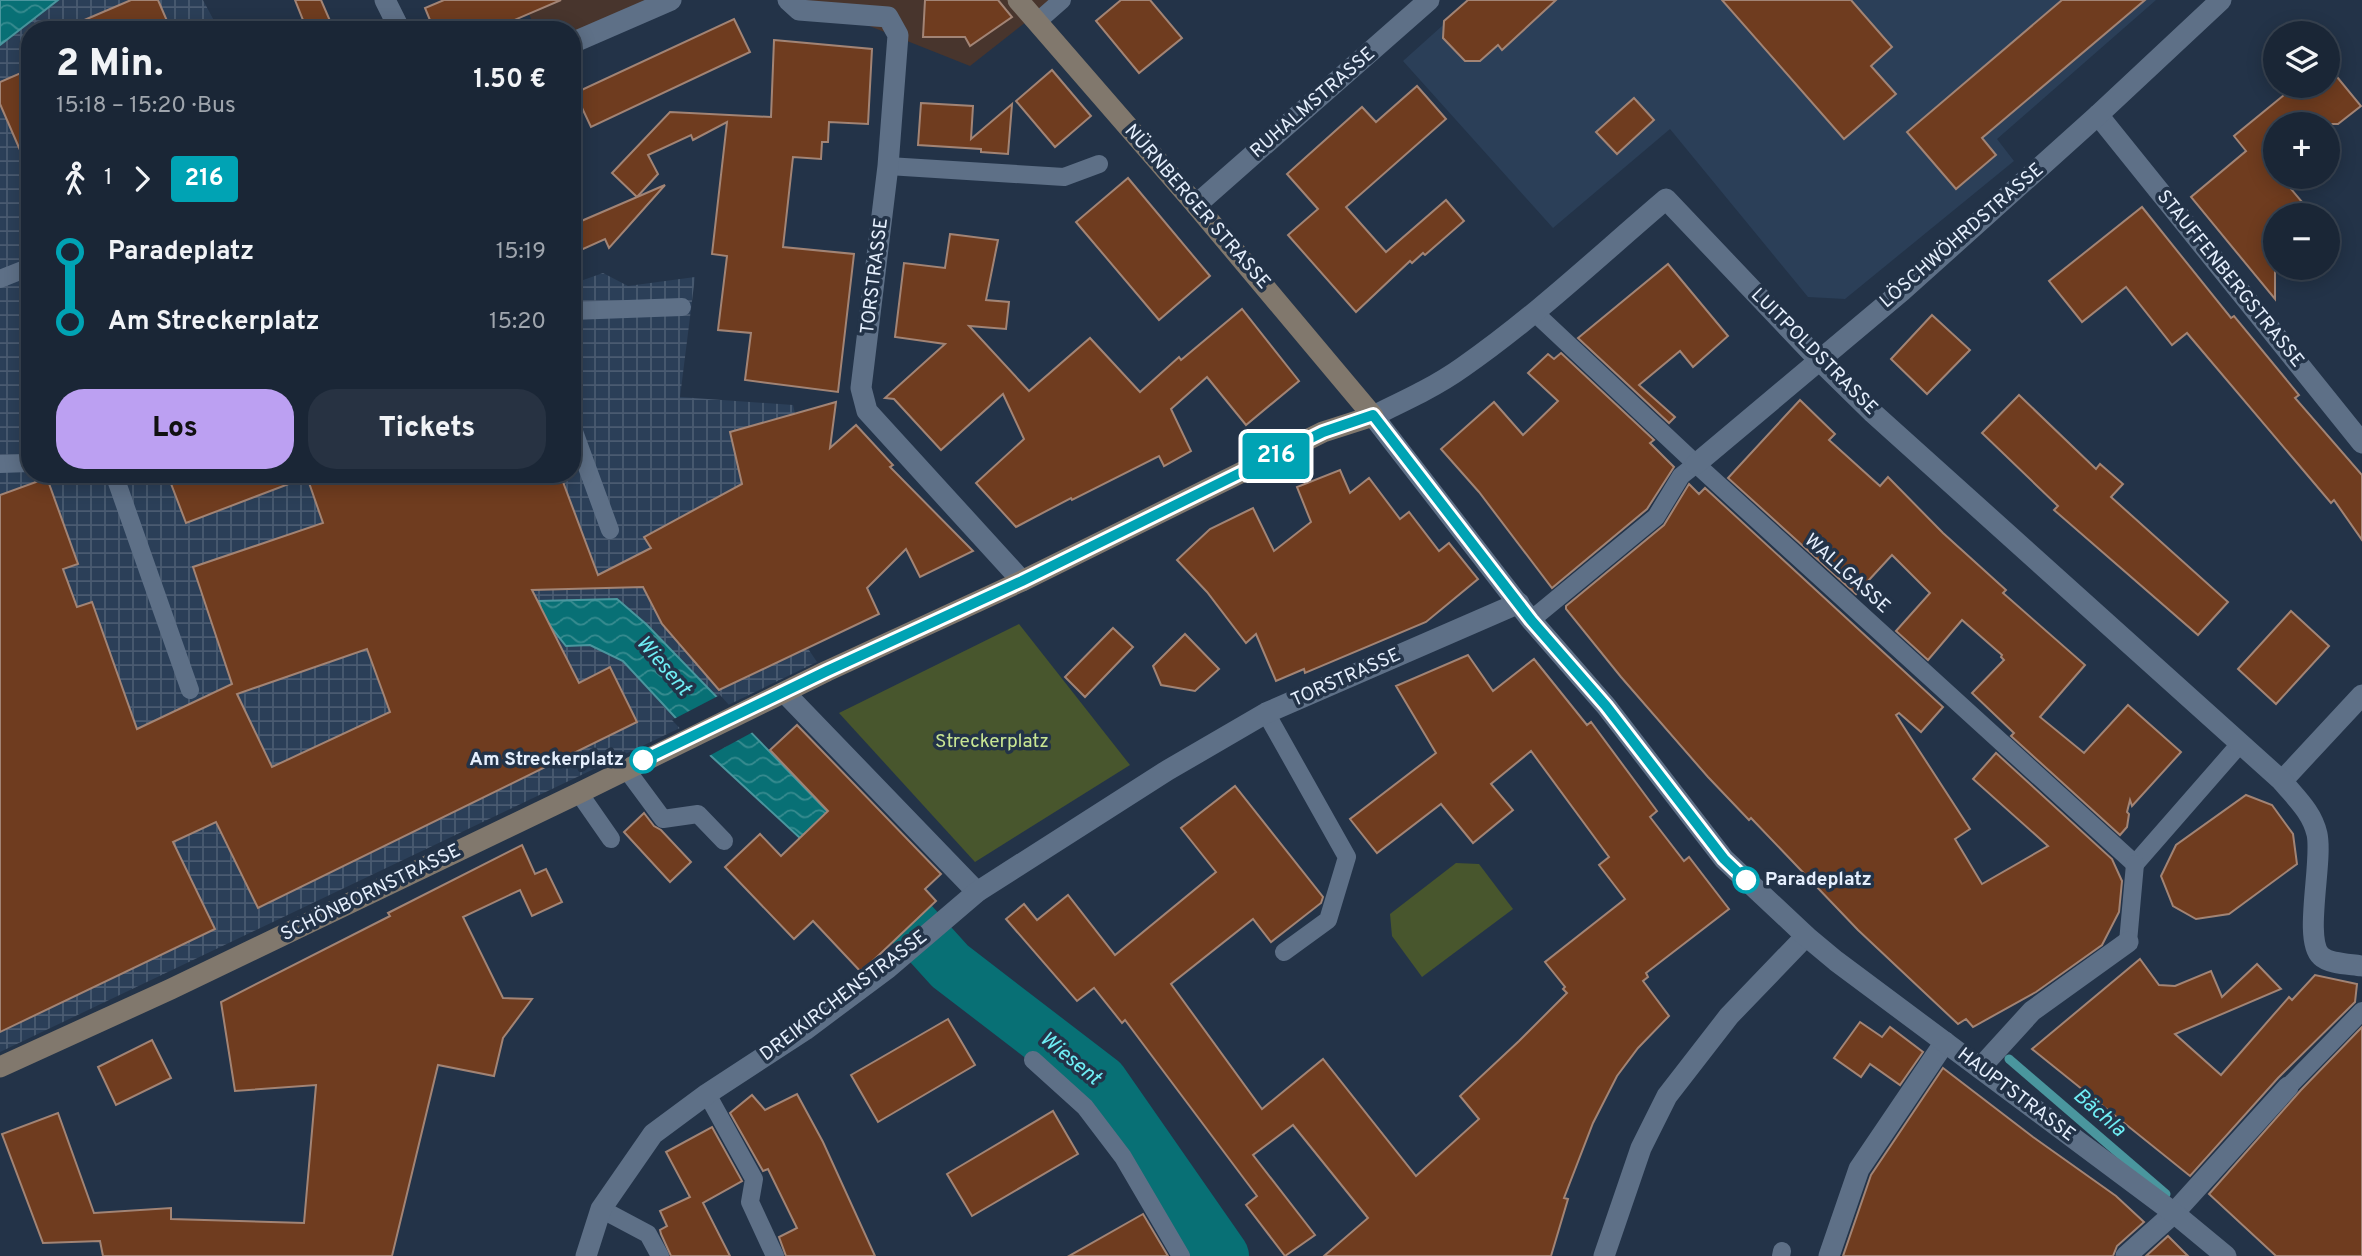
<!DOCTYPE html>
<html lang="de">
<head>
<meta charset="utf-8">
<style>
  :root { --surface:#1a2636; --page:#273242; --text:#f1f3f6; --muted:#9fa5ad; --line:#384351; --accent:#bca0f2 }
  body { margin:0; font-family:Overpass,sans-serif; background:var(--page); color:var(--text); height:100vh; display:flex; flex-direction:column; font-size:26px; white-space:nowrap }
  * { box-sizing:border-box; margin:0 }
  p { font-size:23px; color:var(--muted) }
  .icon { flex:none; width:38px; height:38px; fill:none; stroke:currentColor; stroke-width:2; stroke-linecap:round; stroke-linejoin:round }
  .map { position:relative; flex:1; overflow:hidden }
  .side { position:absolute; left:21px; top:21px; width:560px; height:462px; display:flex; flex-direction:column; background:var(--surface); border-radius:28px; box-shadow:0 4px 18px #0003,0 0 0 2px var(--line) }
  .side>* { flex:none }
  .badge { padding:0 14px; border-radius:5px; font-size:24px; line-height:46px }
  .buttons { position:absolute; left:2263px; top:21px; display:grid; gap:14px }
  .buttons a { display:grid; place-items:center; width:77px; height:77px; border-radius:50%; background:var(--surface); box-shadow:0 4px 18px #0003,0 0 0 2px var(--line); font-size:35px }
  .map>.badge { position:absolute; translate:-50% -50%; box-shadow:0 0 0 4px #fff }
  .legs { display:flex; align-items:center; gap:10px; height:77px; padding:0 35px; font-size:23px }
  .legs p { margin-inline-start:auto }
  .overview { display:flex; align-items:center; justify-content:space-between; height:119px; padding:0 35px }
  h1 { font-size:38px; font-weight:800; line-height:52px }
  .button { display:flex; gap:14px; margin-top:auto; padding:14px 35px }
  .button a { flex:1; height:80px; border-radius:28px; background:var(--accent); color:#111; font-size:28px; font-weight:800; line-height:80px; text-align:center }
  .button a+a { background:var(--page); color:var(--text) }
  ul { padding:0 35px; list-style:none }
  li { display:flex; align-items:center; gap:24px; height:70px; font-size:26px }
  li i { display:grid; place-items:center; width:10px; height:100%; margin:0 9px; background:currentColor }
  li i::after { content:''; width:18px; height:18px; margin:-9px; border:5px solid; border-radius:50%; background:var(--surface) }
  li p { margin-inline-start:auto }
  li:first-child i { background:linear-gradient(#0000 50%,currentColor 0) }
  li:last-child i { background:linear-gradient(currentColor 50%,#0000 0) }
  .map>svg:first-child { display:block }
</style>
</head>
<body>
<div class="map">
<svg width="2362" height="1256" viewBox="0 0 2362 1256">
  <defs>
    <pattern id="industrial-grid" width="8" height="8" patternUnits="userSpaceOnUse" patternTransform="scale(1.75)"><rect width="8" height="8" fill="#2b3f58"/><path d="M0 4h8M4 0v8" fill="none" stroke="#4a5b71"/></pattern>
    <pattern id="water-waves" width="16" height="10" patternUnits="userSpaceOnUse" patternTransform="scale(1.75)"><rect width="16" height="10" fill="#087075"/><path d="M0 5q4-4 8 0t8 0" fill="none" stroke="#388c90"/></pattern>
  </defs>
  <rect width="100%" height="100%" fill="#233348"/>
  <!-- commercial -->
  <g fill="#48352d">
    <polygon points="523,0 665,0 572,42 572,30 536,30"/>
    <polygon points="804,0 1054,0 970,66"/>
  </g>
  <!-- industrial -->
  <polygon fill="url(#industrial-grid)" points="58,0 203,0 219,30 30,30 30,474 572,474 572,284 603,273 628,286 695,277 680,397 793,405 821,524 750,562 817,662 726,706 646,624 617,599 539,601 543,617 623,661 682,727 0,1052 0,45"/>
  <!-- built -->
  <polygon fill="#2b3f58" points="1471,0 2156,0 1997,139 2014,161 1845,299 1808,297 1670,129 1553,228 1403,61"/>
  <!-- green -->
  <g fill="#48562d">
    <polygon points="1019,624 1130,765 975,862 839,713"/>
    <polygon points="1456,863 1479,864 1513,909 1422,977 1392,936 1390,914"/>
  </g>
  <!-- water -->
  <g fill="url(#water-waves)" stroke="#4a969e" stroke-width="2">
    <polygon points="0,0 58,0 0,45"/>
    <polygon points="617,599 646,624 858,843 830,869 800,838 711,756 623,661 590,645 566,646 543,617 539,601"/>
  </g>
  <!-- pier -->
  <polygon fill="#233348" points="720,695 753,732 707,757 672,720"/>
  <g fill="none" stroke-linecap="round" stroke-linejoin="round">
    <!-- stream -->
    <polyline stroke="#4a969e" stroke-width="9" points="2009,1059 2166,1194"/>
    <!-- river -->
    <polyline stroke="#087075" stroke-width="54" points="912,924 950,966 1101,1082 1222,1256"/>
  </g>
  <!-- building -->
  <g fill="#6f3c1f" stroke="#a28475" stroke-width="2" fill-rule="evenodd">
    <polygon points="131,0 158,0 171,30 61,30"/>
    <polygon points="295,0 321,0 334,30 307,30"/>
    <polygon points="444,0 561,0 491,30 434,30 425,8"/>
    <polygon points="925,0 998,0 1012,17 970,46 965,37 923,37"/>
    <polygon points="1121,0 1150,0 1182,38 1139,73 1096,21"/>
    <polygon points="1468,0 1556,0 1502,50 1498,45 1480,61 1465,61 1443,38 1444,21"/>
    <polygon points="1722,0 1851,0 1892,47 1871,66 1896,94 1844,139"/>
    <polygon points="2062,0 2145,0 1982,138 1996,155 1956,189 1907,132"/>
    <polygon points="734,19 750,52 591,127 575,93"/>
    <polygon points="774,40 872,49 868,124 829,122 828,142 822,142 821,159 793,157 783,247 854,254 838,392 745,380 751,333 718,330 727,256 712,254 727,122 693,140 691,135 648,155 658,174 637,197 612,173 670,112 771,117"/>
    <polygon points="2328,66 2361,106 2338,124 2275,124 2275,177 2281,177 2313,215 2275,215 2275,299 2191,197 2246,151 2234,136 2295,86 2328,86"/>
    <polygon points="30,69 30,173 0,104 0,82"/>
    <polygon points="1052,70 1091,116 1055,147 1016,101"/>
    <polygon points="1417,86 1446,119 1346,207 1386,252 1446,200 1464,221 1425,255 1423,253 1412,263 1410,261 1356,312 1288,235 1318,209 1287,174 1362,107 1376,122"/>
    <polygon points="1634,98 1654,120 1617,154 1596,132"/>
    <polygon points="921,103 973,106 971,139 1012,104 1008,154 981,152 981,149 918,145"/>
    <polygon points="1128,178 1210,276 1159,320 1076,222"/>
    <polygon points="665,185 609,248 605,239 572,254 572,225"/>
    <polygon points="2142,207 2231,318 2234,316 2299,395 2295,398 2362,475 2362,540 2334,500 2331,503 2187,333 2172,345 2126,287 2082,322 2049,281"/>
    <polygon points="950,234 998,240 986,300 1009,302 1006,329 969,326 1029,391 1090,338 1140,392 1179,357 1181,360 1242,309 1299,381 1246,425 1207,377 1171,409 1191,451 1164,466 1159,456 1072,500 1071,498 1016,527 976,483 1024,439 1003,394 941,450 894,399 885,398 945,344 895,337 904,263 945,268"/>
    <polygon points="1668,264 1728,336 1693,367 1680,351 1639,385 1675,417 1669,423 1578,338"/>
    <polygon points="1932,315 1970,350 1927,394 1891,359"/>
    <polygon points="1561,353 1654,440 1650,443 1674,467 1647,509 1552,588 1479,492 1441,449 1494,402 1523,435 1558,401 1528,373 1548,354 1554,359"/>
    <polygon points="2019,395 2096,469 2100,464 2123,484 2111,497 2228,602 2198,635 2054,510 2058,506 1982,433"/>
    <polygon points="1800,400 1835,434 1829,440 1880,486 1888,477 1943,533 2006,590 2003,593 2085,665 2040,717 2084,753 2128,705 2181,752 2132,806 2130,800 2127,812 2129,814 2127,827 2120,835 2011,736 2014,733 1972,693 2004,660 2001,657 2002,655 1962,620 1928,660 1896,631 1930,593 1892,555 1856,594 1728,478"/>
    <path d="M836 402 830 448 856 425 893 465 890 467 973 551 920 577 906 549 867 588 879 614 719 690 662 624 643 587 532 590 579 683 610 667 637 722 258 908 216 822 173 842 215 929 0 1032V495L47 478 78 564 63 569 77 607 92 602 137 729 232 684 193 567 323 523 307 477 186 523 170 481 188 474H560L598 575 651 548 644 537 742 484 730 432ZM367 649 390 712 272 767 237 694Z"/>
    <polygon points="1340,470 1350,493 1369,478 1400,519 1409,512 1439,551 1449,543 1478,579 1426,622 1305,673 1304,669 1276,681 1256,634 1246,643 1207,592 1177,560 1210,529 1253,508 1274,551 1311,522 1297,487"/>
    <polygon points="1689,484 1699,494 1705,488 1943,707 1921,732 1899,713 1896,715 1970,829 1955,839 1982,884 2048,846 1973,779 1996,753 2112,859 2122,881 2119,912 2102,945 2036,992 1973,1027 1966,1019 1958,1024 1858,930 1751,818 1749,820 1708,777 1621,677 1566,609 1566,606 1664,525"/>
    <polygon points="2291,611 2329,646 2276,704 2238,669"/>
    <polygon points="1113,628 1133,647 1085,697 1065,677"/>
    <polygon points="1185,634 1219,669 1195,691 1161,685 1153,666"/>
    <polygon points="1468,655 1493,691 1534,659 1587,725 1591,722 1657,811 1650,817 1684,861 1689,857 1729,909 1646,973 1648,977 1643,981 1669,1016 1638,1048 1617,1076 1593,1123 1564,1198 1568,1199 1551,1256 1324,1256 1368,1218 1293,1125 1253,1155 1315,1235 1285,1256 1246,1205 1257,1196 1125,1020 1122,1023 1094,988 1077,1001 1006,919 1024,904 1037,920 1068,895 1115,955 1216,872 1181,828 1235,786 1323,897 1321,903 1271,942 1253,919 1171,984 1262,1109 1323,1059 1416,1176 1479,1119 1460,1096 1519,1041 1567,993 1563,989 1565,987 1545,962 1625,899 1599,865 1609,857 1531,751 1491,784 1513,810 1473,843 1441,804 1377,853 1350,819 1436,753 1396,686"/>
    <polygon points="797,725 941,874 925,889 936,901 861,972 813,921 794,939 725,867 760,834 781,856 828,811 770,750"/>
    <polygon points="2246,795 2272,805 2293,834 2297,864 2229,914 2196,919 2173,906 2161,876 2176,845"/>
    <polygon points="644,813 654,826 661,830 691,862 670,882 624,832"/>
    <polygon points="522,845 535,874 546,869 562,902 532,916 520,890 463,917 503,998 532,999 503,1038 494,1076 438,1065 392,1256 103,1256 100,1241 43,1243 2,1134 58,1113 94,1213 171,1208 171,1219 304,1223 316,1085 235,1091 221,1002 390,916 388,913"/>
    <polygon points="2140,959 2159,985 2175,986 2211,971 2222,997 2257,964 2281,989 2175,1034 2221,1075 2289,997 2292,1000 2315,975 2357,984 2355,1002 2278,1078 2190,1176 2032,1049"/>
    <polygon points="948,1019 975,1065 878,1122 851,1075"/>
    <polygon points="1860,1022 1882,1037 1890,1027 1923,1052 1900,1085 1870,1064 1861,1077 1834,1058"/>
    <polygon points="2362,1027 2362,1256 2276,1256 2209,1194 2301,1090"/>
    <polygon points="152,1040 171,1078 116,1105 98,1067"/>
    <polygon points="1943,1068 2033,1137 2116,1196 2144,1222 2117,1246 2113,1256 1843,1256 1871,1175"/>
    <polygon points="797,1094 823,1142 875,1256 786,1256 779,1237 797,1228 768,1169 763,1171 730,1113 752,1095 765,1110"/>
    <polygon points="1053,1111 1078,1154 972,1216 947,1174"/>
    <polygon points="712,1127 742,1181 703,1203 730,1256 671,1256 661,1234 660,1230 667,1226 660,1211 690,1197 666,1152"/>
    <polygon points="1143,1214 1168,1256 1069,1256"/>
    <polygon points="2168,1236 2188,1256 2146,1256"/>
  </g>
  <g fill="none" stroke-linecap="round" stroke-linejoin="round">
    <!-- lane -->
    <g stroke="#5e7087" stroke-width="18">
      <polyline points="1037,22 1062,0"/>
      <polyline points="888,166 1064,177 1099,164"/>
      <polyline points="0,279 30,267"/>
      <polyline points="572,311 682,307"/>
      <polyline points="1534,312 1696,464 2135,864"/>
      <polyline points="572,426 610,530"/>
      <polyline points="0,464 30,463"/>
      <polyline points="114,474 190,690"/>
      <polyline points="1531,620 1656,517 1681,476 1696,464"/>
      <polyline points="1266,713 1347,857 1328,920 1284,952"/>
      <polyline points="626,769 663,819 698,814 724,841"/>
      <polyline points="579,793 611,839"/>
      <polyline points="2135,864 2239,745"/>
      <polyline points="2128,942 2135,864"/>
      <polyline points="1033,1060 1085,1107 1123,1157 1181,1256"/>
      <polyline points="2288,1087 2362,1011"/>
      <polyline points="707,1094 754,1179 750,1202 775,1256"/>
      <polyline points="601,1209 648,1234 660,1256"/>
      <polyline points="1781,1256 1782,1251"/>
    </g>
    <!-- street -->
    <g stroke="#5e7087" stroke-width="21">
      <polyline points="385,0 400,30"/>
      <polyline points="788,0 799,10 888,17 898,35 888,166 861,388 867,411 1022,581"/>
      <polyline points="572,43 671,0"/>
      <polyline points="2098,115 2362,443"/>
      <polyline points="1196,205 1429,0"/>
      <polyline points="1696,464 1902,291 2098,115 2221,0"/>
      <polyline points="785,693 977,892"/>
      <polyline points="2282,781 2362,695"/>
      <polyline points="1981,1067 2032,1011 2128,942"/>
      <polyline points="586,1256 601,1209 653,1134 707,1094 805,1030 888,968 977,892 1168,770 1266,713 1519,603"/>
      <polyline points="1604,1256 1641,1148 1667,1096 1729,1016 1806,936"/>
      <polyline points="1829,1256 1859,1169 1945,1042"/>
      <polyline points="2126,1256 2174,1213 2288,1087"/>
      <path d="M2226 1256 2174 1213 1836 961 1806 936 1724 859 1606 706 1531 620 1373 416C1404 401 1435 387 1463 367 1535 317 1599 256 1666 199L1818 359 1873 413 2282 781C2296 798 2312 812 2317 834 2323 862 2303 940 2321 956 2329 964 2350 964 2362 966"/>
    </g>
    <!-- secondary -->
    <polyline stroke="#81786d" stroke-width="21" points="0,1067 171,989 579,793 827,671 1022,581 1323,432 1373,416 1196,205 1018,0"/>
  </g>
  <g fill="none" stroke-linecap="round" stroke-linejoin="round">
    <!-- line-1 casing -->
    <g stroke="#fff" stroke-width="16">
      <polyline id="line-1" points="643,760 827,671 1022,581 1323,432 1373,415 1531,620 1606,706 1724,859 1746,880"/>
    </g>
    <!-- line-1 -->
    <use href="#line-1" stroke="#00a3b4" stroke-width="10"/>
  </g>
  <!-- markers -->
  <g fill="#fff" stroke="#00a3b4" stroke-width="3.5">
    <circle cx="643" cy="760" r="12"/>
    <circle cx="1746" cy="880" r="12"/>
  </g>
  <g text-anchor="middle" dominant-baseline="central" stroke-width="7" stroke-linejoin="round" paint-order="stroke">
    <!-- street labels -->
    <g font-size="19" fill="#e5effd" stroke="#233348">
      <text transform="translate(1313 103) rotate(-41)">RUHALMSTRASSE</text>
      <text transform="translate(1197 207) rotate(49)">NÜRNBERGER STRASSE</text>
      <text transform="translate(1962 236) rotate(-41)">LÖSCHWÖHRDSTRASSE</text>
      <text transform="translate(875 276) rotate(-83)">TORSTRASSE</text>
      <text transform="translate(2230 279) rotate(51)">STAUFFENBERGSTRASSE</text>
      <text transform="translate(1814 352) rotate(45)">LUITPOLDSTRASSE</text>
      <text transform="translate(1847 574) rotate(42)">WALLGASSE</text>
      <text transform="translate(1346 678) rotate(-24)">TORSTRASSE</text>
      <text transform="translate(371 893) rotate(-26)">SCHÖNBORNSTRASSE</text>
      <text transform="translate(844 996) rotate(-37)">DREIKIRCHENSTRASSE</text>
      <text transform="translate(2016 1095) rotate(37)">HAUPTSTRASSE</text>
    </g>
    <!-- park labels -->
    <g font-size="19" fill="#c9e693" stroke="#233348">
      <text x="992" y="742">Streckerplatz</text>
    </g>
    <!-- stop labels -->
    <g font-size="19" font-weight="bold" fill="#e5effd" stroke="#233348" text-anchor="end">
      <text x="624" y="760">Am Streckerplatz</text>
      <text x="1765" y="880" text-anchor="start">Paradeplatz</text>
    </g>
    <!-- water labels -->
    <g font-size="21" font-style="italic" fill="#6feef5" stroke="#233348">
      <text transform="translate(663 666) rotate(49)">Wiesent</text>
      <text transform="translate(1070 1059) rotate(39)">Wiesent</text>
      <text transform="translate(2099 1113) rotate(41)">Bächla</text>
    </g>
  </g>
</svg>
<div class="buttons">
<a><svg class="icon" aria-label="layers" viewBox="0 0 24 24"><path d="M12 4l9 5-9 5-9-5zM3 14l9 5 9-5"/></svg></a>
<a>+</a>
<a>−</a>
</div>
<b class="badge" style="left:1276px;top:456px;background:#00a3b4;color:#fff">216</b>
<section class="side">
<div class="overview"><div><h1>2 Min.</h1><p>15:18 – 15:20 · Bus</p></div><b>1.50 €</b></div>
<div class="legs"><svg class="icon" aria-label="walk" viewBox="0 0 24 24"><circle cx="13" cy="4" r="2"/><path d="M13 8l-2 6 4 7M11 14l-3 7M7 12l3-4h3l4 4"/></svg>1<svg class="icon" aria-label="forward" viewBox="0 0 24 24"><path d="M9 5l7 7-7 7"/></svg><b class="badge" style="background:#00a3b4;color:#fff">216</b></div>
<ul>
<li><i style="color:#00a3b4"></i><b>Paradeplatz</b><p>15:19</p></li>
<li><i style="color:#00a3b4"></i><b>Am Streckerplatz</b><p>15:20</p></li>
</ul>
<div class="button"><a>Los</a><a>Tickets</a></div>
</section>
</div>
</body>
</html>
